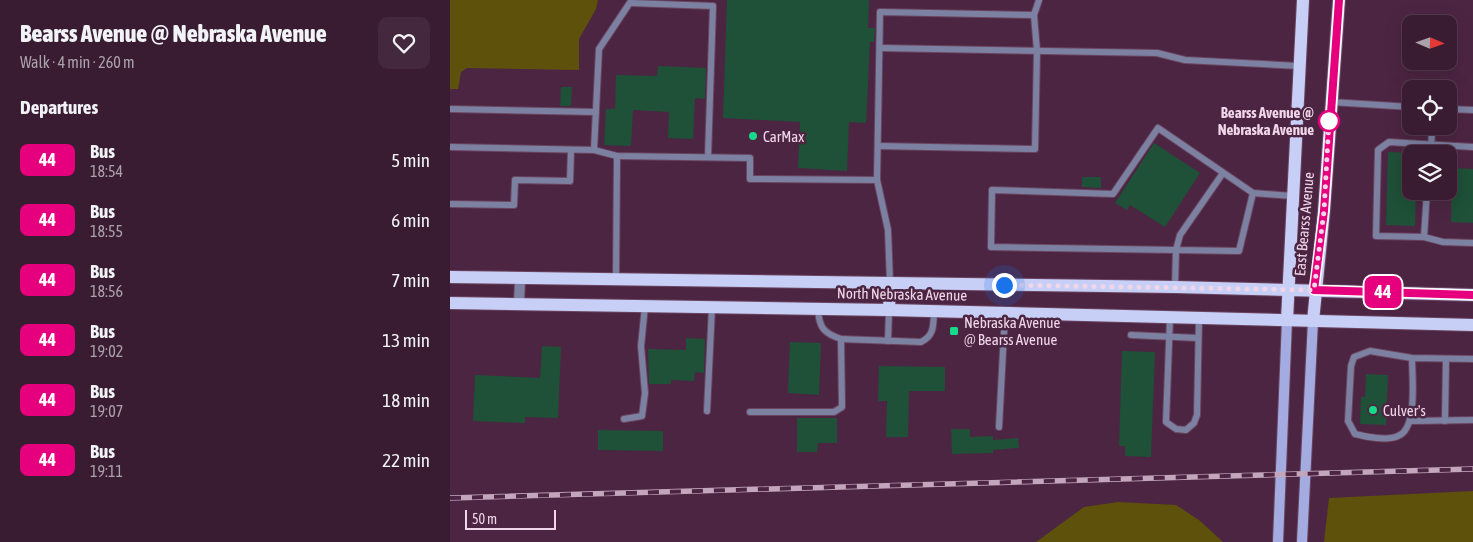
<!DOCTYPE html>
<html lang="en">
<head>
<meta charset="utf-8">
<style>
  :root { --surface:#391c32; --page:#44293e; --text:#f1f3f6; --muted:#aba1ac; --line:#533a4d }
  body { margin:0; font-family:"Asap Condensed",sans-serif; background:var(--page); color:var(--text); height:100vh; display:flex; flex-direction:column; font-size:19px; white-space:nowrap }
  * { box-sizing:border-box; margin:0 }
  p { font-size:16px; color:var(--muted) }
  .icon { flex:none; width:28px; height:28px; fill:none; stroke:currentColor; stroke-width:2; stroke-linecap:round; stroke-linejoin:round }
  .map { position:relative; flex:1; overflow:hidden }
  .side { display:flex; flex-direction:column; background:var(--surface); width:450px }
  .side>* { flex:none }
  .badge { padding:0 10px; border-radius:8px; font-size:18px; line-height:32px }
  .needle { width:32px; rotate:92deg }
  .buttons { position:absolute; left:952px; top:15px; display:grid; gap:10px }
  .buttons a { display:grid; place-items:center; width:55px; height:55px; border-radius:10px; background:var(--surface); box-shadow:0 5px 20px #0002,0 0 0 1px var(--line); font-size:25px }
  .scale { position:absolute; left:15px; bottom:12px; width:91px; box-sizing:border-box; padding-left:5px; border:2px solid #f0d6e8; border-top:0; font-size:14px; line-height:18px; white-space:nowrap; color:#f0d6e8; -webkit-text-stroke:4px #4c2542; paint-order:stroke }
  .you { position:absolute; width:25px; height:25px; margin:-12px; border:4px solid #fff; border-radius:50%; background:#1a73e8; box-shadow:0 0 0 8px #1a73e833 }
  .map>.badge { position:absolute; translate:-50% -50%; box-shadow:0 0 0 2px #fff }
  h2 { padding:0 20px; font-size:19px; line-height:45px }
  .round { display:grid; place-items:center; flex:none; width:52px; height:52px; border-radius:10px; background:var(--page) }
  .summary { display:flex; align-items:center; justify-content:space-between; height:85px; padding:0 20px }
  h1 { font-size:24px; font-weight:800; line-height:38px }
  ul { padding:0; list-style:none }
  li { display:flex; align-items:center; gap:15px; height:60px; padding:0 20px }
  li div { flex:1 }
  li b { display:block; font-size:19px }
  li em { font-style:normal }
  li .badge { min-width:55px; font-weight:700; text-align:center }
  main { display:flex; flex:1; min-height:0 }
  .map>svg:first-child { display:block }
</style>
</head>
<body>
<main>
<section class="side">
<div class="summary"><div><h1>Bearss Avenue @ Nebraska Avenue</h1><p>Walk · 4 min · 260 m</p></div><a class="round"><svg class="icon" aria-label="heart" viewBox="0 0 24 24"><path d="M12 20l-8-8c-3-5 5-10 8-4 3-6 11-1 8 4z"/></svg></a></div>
<h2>Departures</h2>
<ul>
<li><span class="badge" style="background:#e6007e;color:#fff">44</span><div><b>Bus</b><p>18:54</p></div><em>5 min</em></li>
<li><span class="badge" style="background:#e6007e;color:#fff">44</span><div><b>Bus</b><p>18:55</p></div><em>6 min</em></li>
<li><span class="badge" style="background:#e6007e;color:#fff">44</span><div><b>Bus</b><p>18:56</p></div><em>7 min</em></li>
<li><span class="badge" style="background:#e6007e;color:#fff">44</span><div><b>Bus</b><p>19:02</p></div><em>13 min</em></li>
<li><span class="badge" style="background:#e6007e;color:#fff">44</span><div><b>Bus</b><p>19:07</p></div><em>18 min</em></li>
<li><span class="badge" style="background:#e6007e;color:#fff">44</span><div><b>Bus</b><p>19:11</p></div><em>22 min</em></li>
</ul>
</section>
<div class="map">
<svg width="1023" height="542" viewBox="0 0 1023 542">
  <rect width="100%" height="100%" fill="#4c2542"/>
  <!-- green -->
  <g fill="#5e510b">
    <polygon points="0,0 148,0 146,9 129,39 129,70 17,68 11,72 8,89 0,89"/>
    <polygon points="1023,491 1023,542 874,542 879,498"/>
    <polygon points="668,502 726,505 749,520 773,542 586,542 634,507"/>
  </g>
  <!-- building -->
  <g fill="#1e5137">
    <polygon points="277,0 419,0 418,28 425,28 424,42 420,42 416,123 399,122 397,171 348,168 350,122 273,118"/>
    <polygon points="208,66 256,68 255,99 245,98 243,139 218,138 219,112 183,110 181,146 154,145 156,109 165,109 166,75 207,76"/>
    <polygon points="111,87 122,87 121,106 110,106"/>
    <polygon points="704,143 750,173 715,227 680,205 677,210 665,203"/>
    <polygon points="938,152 961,153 961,191 966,191 965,226 936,225"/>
    <polygon points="1002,168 1023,169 1023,223 1001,222"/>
    <polygon points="632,177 651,177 651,188 632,187"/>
    <polygon points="236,338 255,339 254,373 245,372 244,381 221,380 221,384 199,384 198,349 236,350"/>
    <polygon points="340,342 371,343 369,395 338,393"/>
    <polygon points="92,346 111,347 108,418 75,417 75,423 23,421 25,375 90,378"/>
    <polygon points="672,351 705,352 701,457 675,456 675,446 669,446"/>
    <polygon points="429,366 495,367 495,391 459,391 458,437 436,437 437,401 428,401"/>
    <polygon points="916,374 938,375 936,425 910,424 911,397 915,397"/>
    <polygon points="347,418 387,418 387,443 368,443 367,452 347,452"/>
    <polygon points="501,429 520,429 520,437 543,436 543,440 568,438 569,448 543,450 543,453 502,454"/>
    <polygon points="148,430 213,431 213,451 148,450"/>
  </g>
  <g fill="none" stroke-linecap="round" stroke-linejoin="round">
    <!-- service casing -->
    <g stroke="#6a4560" stroke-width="8">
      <g id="service">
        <polyline points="181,3 263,6 258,157"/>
        <polyline points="430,48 707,53 735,60 849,66"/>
        <polyline points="881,102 961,107"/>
        <polyline points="0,109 146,112"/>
        <polyline points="999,109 1023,110"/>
        <polyline points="428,146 585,149 587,51 584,15 589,0"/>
        <polyline points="0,147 144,150 167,156 300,158 300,179 427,180"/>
        <polyline points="1023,147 939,142 928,150 926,236 974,237 993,242 1023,243"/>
        <polyline points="144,150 149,49 181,1"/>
        <polyline points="981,154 982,126"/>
        <polyline points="773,173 730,235 726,250 789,251 803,193"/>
        <polyline points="0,204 64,205 65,180 120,181 121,150"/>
        <polyline points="974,237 977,191"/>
        <polyline points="166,280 167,156"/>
        <polyline points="440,283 438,230 427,180 430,12 584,15"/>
        <polyline points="725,287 726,250 541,247 542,190 663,194 708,128 803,193 842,196"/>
        <polyline points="720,317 716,422 726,429 736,430 744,423 747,415 749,318"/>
        <polyline points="681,335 748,338"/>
        <path d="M391 339 471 342C485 335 483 325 484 311"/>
        <polyline points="438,341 439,310"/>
        <path d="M962 358C962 376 968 429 948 436 938 441 916 437 905 434L898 421 901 366 904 357 920 351 962 358 1023 359"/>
        <polyline points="257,411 262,307"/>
        <path d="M300 412H384L392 407 391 339C373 333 369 327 368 309"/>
        <polyline points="174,419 192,416 195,393 191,346 195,306"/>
        <polyline points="961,421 1023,420"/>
        <polyline points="995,421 996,359"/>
        <polyline points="549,427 555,313"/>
      </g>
    </g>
    <!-- minor casing -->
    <g stroke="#6a4560" stroke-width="12">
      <polyline id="minor" points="69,304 70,279"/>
    </g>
    <!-- secondary casing -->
    <g stroke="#6a4560" stroke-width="12">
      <g id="secondary">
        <polyline points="828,542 837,320"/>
        <polyline points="852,542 863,321"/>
      </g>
    </g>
    <!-- primary casing -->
    <g stroke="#6a4560" stroke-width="14">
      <g id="primary">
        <polyline points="0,277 725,287 1023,295"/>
        <polyline points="0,303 439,310 1023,325"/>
        <polyline points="439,310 440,285"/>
        <polyline points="837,320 853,0"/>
        <polyline points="863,321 874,211 889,0"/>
      </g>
    </g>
    <!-- service -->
    <use href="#service" stroke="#7c81a2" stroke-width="6"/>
    <!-- minor -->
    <use href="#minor" stroke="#7c81a2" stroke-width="10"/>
    <!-- secondary -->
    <use href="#secondary" stroke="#a4abe0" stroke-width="10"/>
    <!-- primary -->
    <use href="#primary" stroke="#c8cff7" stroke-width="12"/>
    <!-- rail casing -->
    <g stroke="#c3a6bb" stroke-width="5.5">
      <polyline id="rail" points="0,498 1023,469"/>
    </g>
    <!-- rail -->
    <use href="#rail" stroke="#4c2542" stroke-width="4" stroke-dasharray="11" stroke-linecap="butt"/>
  </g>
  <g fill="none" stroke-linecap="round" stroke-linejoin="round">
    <!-- line casing -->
    <g stroke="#fff" stroke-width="11">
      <polyline id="line" points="889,0 874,211 864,290 1023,295"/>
    </g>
    <!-- line -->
    <use href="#line" stroke="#e6007e" stroke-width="8"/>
    <!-- walk -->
    <polyline stroke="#f0d6e8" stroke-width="5" stroke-dasharray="0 9" points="554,285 864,290 874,211 879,121"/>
  </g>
  <!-- markers -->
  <circle fill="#fff" stroke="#e6007e" stroke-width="2.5" cx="879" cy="121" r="10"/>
  <g fill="#16d989" stroke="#4c2542" stroke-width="2">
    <circle cx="303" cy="136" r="5"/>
    <rect x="499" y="326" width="10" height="10" rx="2.5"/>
    <circle cx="923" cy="410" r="5"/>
  </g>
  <g text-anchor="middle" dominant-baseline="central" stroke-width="5" stroke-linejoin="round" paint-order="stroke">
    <!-- stop labels -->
    <g font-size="15" font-weight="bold" fill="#f0d6e8" stroke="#4c2542" text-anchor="end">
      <text x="864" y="112">Bearss Avenue @<tspan x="864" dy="17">Nebraska Avenue</tspan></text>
    </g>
    <!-- poi labels -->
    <g font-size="15" fill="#f0d6e8" stroke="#4c2542" text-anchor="start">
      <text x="313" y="136">CarMax</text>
      <text x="514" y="322">Nebraska Avenue<tspan x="514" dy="17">@ Bearss Avenue</tspan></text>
      <text x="933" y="410">Culver's</text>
    </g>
    <!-- street labels -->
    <g font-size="15" fill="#f0d6e8" stroke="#4c2542">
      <text transform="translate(854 224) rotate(-85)">East Bearss Avenue</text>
      <text transform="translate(452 294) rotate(1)">North Nebraska Avenue</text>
    </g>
  </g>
</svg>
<div class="buttons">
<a><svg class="needle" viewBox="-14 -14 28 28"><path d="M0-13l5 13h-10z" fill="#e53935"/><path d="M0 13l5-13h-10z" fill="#aba1ac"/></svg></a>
<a><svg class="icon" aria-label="locate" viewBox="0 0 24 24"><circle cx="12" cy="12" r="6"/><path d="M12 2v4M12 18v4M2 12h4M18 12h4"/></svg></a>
<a><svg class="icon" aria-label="layers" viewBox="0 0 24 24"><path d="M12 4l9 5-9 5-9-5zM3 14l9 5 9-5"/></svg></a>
</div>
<div class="scale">50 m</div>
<div class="you" style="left:554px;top:285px"></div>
<b class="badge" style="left:933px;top:292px;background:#e6007e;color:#fff">44</b>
</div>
</main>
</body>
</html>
